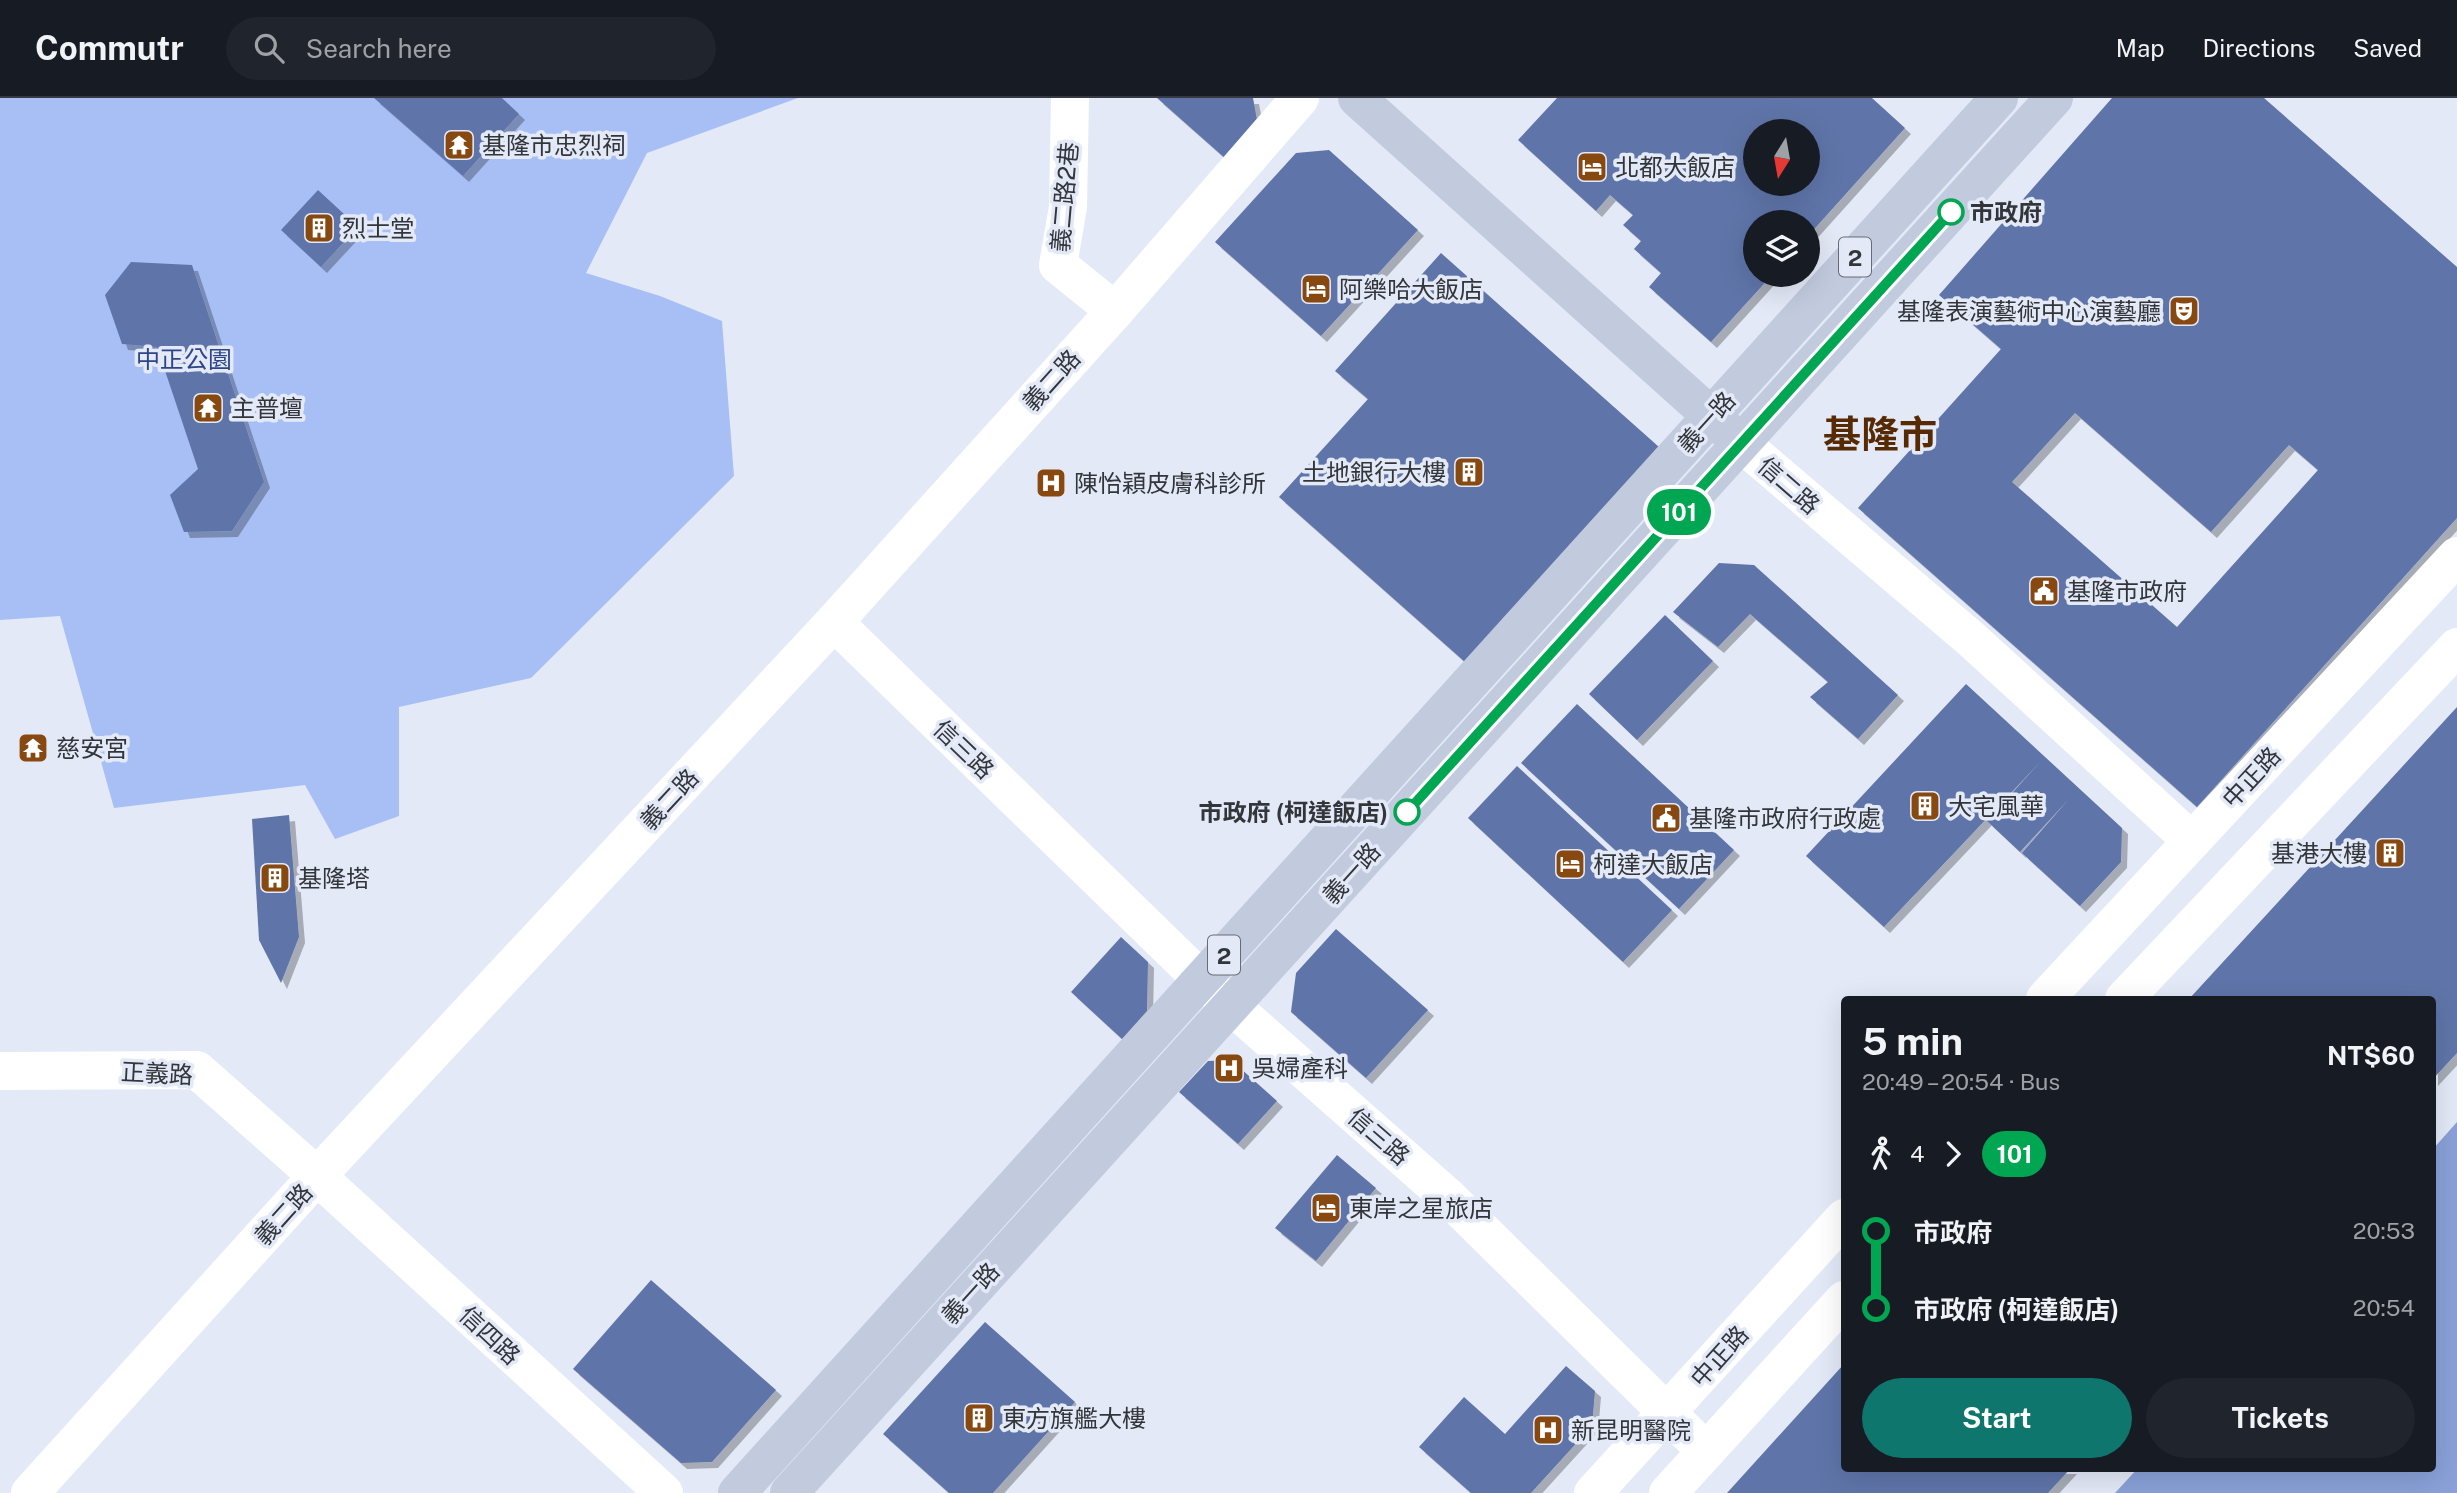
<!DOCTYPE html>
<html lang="en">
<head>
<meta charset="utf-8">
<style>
  :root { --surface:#171b24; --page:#20242c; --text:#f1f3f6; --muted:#9ea1a6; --line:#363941; --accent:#0f766e }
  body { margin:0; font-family:"Public Sans","Noto Sans TC",sans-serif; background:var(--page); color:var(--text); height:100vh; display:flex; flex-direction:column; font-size:26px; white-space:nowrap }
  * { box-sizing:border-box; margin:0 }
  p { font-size:23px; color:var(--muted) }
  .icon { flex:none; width:38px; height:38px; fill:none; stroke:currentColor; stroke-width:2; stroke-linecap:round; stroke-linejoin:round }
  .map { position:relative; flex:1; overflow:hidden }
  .sheet { position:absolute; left:1841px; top:898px; width:595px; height:476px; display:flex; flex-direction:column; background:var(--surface); border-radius:7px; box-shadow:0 7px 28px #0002 }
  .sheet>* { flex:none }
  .badge { padding:0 14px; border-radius:23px; font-size:24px; line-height:46px }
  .needle { width:46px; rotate:191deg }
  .tools { position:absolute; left:1743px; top:21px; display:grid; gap:14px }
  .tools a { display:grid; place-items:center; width:77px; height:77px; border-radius:50%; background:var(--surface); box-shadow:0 7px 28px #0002; font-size:35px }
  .map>.badge { position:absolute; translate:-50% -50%; box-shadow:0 0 0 4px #fff }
  .legs { display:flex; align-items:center; gap:10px; height:77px; padding:0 21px; font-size:23px }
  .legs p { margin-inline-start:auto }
  .summary { display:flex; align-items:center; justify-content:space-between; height:119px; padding:0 21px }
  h1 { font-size:38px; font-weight:700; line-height:52px }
  .action { display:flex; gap:14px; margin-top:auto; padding:14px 21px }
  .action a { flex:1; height:80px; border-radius:42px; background:var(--accent); color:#fff; font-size:28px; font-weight:700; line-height:80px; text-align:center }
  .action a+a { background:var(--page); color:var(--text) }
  ul { padding:0 21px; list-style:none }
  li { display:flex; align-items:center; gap:24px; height:77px; font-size:26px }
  li i { display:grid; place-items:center; width:10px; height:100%; margin:0 9px; background:currentColor }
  li i::after { content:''; width:18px; height:18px; margin:-9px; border:5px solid; border-radius:50%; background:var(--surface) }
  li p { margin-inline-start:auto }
  li:first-child i { background:linear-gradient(#0000 50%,currentColor 0) }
  li:last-child i { background:linear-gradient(currentColor 50%,#0000 0) }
  header { display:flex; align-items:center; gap:42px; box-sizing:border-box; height:98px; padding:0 35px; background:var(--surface); border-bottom:2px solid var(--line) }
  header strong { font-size:33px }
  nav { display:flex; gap:38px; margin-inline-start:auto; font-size:24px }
  .search { width:490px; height:63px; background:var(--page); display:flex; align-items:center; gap:18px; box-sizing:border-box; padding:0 24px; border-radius:38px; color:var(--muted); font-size:26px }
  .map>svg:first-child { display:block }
</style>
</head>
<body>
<header>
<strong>Commutr</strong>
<div class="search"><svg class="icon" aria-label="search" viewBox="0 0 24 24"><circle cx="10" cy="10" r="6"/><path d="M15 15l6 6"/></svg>Search here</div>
<nav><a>Map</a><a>Directions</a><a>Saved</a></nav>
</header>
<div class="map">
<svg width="2457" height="1395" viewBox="0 0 2457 1395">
  <defs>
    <filter id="shadow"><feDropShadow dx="6" dy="6" stdDeviation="0" flood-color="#0004"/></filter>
  </defs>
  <rect width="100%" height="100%" fill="#e3e9f7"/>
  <!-- green -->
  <polygon fill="#a8bff5" points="0,0 798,0 647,55 586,175 660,198 722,223 734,378 531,580 399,609 399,718 335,741 305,687 114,710 60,518 0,522"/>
  <!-- water -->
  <polygon fill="#89a1d8" points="2457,1024 2457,1395 2115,1395 2138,1370 2432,1370 2433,1051"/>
  <!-- building -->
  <g fill="#5f75a9" fill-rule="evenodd" filter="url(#shadow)">
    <polygon points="374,0 502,0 519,16 463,78"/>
    <polygon points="1157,0 1253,0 1258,27 1226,61"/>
    <path d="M1557 0H1872L1905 30 1808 138V124H1755V177H1772L1711 244 1649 189 1661 175 1634 151 1641 143 1623 127 1633 117 1610 97 1596 113 1518 42ZM1755 33H1808V86H1755Z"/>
    <path d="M2112 0H2264L2457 169V420L2197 709 1858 410 2001 251 1939 197ZM2075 315 2211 434 2289 347 2318 372 2177 529 2012 384Z"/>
    <polygon points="1329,52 1418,132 1321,238 1215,144 1296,55"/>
    <polygon points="318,92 358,129 321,169 281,132"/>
    <polygon points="1441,155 1659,349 1465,564 1279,399 1368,301 1335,273"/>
    <polygon points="131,164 192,167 264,384 232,433 184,434 170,397 198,371 157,249 122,246 105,197"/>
    <polygon points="1719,465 1754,467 1898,597 1858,641 1810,599 1828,584 1750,516 1718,549 1673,514"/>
    <polygon points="1665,517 1713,563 1637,642 1589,596"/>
    <polygon points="1966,586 2122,730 2121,764 2080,808 2022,755 2069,701 2020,754 1987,723 2042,662 1884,829 1806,758"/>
    <polygon points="1577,606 1734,752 1679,811 1521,665"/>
    <polygon points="2457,609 2457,955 2432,982 2432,901 2189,901"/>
    <polygon points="1517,668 1672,812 1623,864 1468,720"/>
    <polygon points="289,717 299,839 281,885 259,842 252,721"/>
    <polygon points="1336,831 1428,912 1366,980 1291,914 1296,875"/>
    <polygon points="1121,839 1148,864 1147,913 1122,941 1071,894"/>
    <polygon points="1231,962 1277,1003 1238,1046 1179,994 1208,963"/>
    <polygon points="1337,1057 1376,1090 1316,1163 1275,1130"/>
    <polygon points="651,1182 776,1292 712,1364 681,1365 573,1271"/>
    <polygon points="985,1224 1075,1304 993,1395 949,1395 883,1336"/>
    <polygon points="1844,1266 1844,1370 2071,1370 2048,1395 1727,1395"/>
    <polygon points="1566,1268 1595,1293 1592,1328 1531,1395 1471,1395 1419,1349 1464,1299 1505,1336"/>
  </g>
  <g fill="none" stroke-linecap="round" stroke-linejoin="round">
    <!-- minor -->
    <g stroke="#fff" stroke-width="38">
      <polyline points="1070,0 1068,109 1058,167 1115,213"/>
      <polyline points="1741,345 1971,541 2192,743"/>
      <polyline points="834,524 1201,881 1448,1099 1706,1353"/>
      <polyline points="2045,901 2457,458"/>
      <polyline points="2124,901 2457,549"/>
      <polyline points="0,973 197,972 317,1078 664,1395"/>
      <polyline points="30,1395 317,1078 834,524 1115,213 1300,0"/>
      <polyline points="1593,1395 1844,1120"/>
      <polyline points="1668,1395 1844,1202"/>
    </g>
    <!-- major -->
    <g stroke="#c2cbde" stroke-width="38">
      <polyline points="1357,0 1730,335"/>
      <polyline points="737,1395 1999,0"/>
      <polyline points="789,1395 2054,0"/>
    </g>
  </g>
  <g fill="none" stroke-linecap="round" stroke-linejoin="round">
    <!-- line-1 casing -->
    <g stroke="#fff" stroke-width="16">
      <polyline id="line-1" points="1407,714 1951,114"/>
    </g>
    <!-- line-1 -->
    <use href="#line-1" stroke="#00a651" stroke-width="10"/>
  </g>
  <!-- icons -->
  <defs>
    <g id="temple-square" transform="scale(1.575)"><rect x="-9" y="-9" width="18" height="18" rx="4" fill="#884910" stroke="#e3e9f7"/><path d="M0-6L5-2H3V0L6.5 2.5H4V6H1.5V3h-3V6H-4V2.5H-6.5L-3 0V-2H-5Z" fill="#fff"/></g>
    <g id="hotel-square" transform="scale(1.575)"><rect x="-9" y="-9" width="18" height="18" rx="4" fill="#884910" stroke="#e3e9f7"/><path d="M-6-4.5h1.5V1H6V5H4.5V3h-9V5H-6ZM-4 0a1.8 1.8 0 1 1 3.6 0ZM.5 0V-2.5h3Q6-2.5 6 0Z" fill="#fff"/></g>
    <g id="building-square" transform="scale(1.575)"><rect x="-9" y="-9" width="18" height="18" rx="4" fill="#884910" stroke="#e3e9f7"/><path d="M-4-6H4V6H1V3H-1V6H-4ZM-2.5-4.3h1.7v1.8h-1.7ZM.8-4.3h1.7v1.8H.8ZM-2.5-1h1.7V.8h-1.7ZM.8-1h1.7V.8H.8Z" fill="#fff"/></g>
    <g id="theatre-square" transform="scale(1.575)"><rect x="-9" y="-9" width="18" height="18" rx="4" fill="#884910" stroke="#e3e9f7"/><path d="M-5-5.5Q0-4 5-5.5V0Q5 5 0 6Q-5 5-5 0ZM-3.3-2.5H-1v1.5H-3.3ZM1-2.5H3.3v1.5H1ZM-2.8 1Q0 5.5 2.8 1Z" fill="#fff"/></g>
    <g id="hospital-square" transform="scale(1.575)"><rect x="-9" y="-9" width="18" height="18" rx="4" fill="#884910" stroke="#e3e9f7"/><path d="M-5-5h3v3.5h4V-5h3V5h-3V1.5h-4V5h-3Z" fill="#fff"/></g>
    <g id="civic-square" transform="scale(1.575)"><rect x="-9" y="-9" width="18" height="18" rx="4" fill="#884910" stroke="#e3e9f7"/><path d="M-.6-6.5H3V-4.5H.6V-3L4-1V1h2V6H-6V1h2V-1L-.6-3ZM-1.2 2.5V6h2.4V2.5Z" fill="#fff"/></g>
  </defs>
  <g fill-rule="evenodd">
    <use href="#temple-square" x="459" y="47"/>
    <use href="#hotel-square" x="1592" y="69"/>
    <use href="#building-square" x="319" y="130"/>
    <use href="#hotel-square" x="1316" y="191"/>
    <use href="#theatre-square" x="2184" y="213"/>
    <use href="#temple-square" x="208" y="310"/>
    <use href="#building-square" x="1469" y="374"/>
    <use href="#hospital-square" x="1051" y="385"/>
    <use href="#civic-square" x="2044" y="493"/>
    <use href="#temple-square" x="33" y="650"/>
    <use href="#building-square" x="1925" y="708"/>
    <use href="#civic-square" x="1666" y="720"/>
    <use href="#building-square" x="2390" y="755"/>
    <use href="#hotel-square" x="1570" y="766"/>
    <use href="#building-square" x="275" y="780"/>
    <use href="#hospital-square" x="1229" y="970"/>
    <use href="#hotel-square" x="1326" y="1110"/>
    <use href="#building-square" x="979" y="1320"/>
    <use href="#hospital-square" x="1548" y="1332"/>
  </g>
  <!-- markers -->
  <g fill="#fff" stroke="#00a651" stroke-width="3.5">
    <circle cx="1951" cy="114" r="12"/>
    <circle cx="1407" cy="714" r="12"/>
  </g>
  <g text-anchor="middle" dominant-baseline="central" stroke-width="7" stroke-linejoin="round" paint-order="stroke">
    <!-- shield labels -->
    <g fill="#e3e9f7" stroke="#676b73" stroke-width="2">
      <rect x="1839" y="139.5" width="32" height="39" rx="5"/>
      <rect x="1208" y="837.5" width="32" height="39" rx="5"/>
    </g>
    <g font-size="23" font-weight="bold" fill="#32353a">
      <text x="1855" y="159">2</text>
      <text x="1224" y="857">2</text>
    </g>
    <!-- poi labels -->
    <g font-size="24" fill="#32353a" stroke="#e3e9f7" text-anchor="start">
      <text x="482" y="47">基隆市忠烈祠</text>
      <text x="1615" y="69">北都大飯店</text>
      <text x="342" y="130">烈士堂</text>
      <text x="1339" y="191">阿樂哈大飯店</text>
      <text x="2161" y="213" text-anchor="end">基隆表演藝術中心演藝廳</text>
      <text x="231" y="310">主普壇</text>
      <text x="1446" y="374" text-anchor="end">土地銀行大樓</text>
      <text x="1074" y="385">陳怡穎皮膚科診所</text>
      <text x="2067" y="493">基隆市政府</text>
      <text x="56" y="650">慈安宮</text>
      <text x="1948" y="708">大宅風華</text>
      <text x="1689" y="720">基隆市政府行政處</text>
      <text x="2367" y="755" text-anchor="end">基港大樓</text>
      <text x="1593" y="766">柯達大飯店</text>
      <text x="298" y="780">基隆塔</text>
      <text x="1252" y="970">吳婦產科</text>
      <text x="1349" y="1110">東岸之星旅店</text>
      <text x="1002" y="1320">東方旗艦大樓</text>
      <text x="1571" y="1332">新昆明醫院</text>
    </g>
    <!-- street labels -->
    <g font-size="24" fill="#32353a" stroke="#e3e9f7">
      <text transform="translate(1064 99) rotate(-85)">義二路2巷</text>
      <text transform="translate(1051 282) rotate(-48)">義二路</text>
      <text transform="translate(1706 324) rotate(-48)">義一路</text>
      <text transform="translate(1789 387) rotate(41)">信二路</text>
      <text transform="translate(964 651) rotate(44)">信三路</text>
      <text transform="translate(2251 679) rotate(-47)">中正路</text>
      <text transform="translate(669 701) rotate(-47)">義二路</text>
      <text transform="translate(1351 775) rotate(-48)">義一路</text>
      <text transform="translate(157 975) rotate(3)">正義路</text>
      <text transform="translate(1379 1038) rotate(41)">信三路</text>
      <text transform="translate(283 1116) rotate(-48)">義二路</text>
      <text transform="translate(970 1195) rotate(-48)">義一路</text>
      <text transform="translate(490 1237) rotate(43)">信四路</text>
      <text transform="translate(1719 1258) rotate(-48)">中正路</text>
    </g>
    <!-- stop labels -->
    <g font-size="24" font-weight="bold" fill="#32353a" stroke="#e3e9f7" text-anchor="start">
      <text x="1970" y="114">市政府</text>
      <text x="1388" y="714" text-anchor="end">市政府 (柯達飯店)</text>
    </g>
    <!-- park labels -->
    <g font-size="24" fill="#2e4689" stroke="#e3e9f7">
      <text x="184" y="261">中正公園</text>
    </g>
    <!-- town labels -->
    <g font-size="38" font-weight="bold" fill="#562a03" stroke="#e3e9f7">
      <text x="1880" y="336">基隆市</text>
    </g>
  </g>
</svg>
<div class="tools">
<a><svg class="needle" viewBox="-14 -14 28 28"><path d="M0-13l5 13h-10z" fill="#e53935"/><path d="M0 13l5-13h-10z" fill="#9ea1a6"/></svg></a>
<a><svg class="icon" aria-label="layers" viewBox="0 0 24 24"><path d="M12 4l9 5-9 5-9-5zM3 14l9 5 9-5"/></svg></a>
</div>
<b class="badge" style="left:1679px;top:414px;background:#00a651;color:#fff">101</b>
<section class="sheet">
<div class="summary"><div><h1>5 min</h1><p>20:49 – 20:54 · Bus</p></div><b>NT$60</b></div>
<div class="legs"><svg class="icon" aria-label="walk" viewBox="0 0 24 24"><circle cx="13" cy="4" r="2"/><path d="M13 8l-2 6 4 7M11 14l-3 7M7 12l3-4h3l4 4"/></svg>4<svg class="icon" aria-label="forward" viewBox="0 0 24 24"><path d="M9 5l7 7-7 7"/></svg><b class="badge" style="background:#00a651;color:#fff">101</b></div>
<ul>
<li><i style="color:#00a651"></i><b>市政府</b><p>20:53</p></li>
<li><i style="color:#00a651"></i><b>市政府 (柯達飯店)</b><p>20:54</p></li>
</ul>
<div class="action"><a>Start</a><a>Tickets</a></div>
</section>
</div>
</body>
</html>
